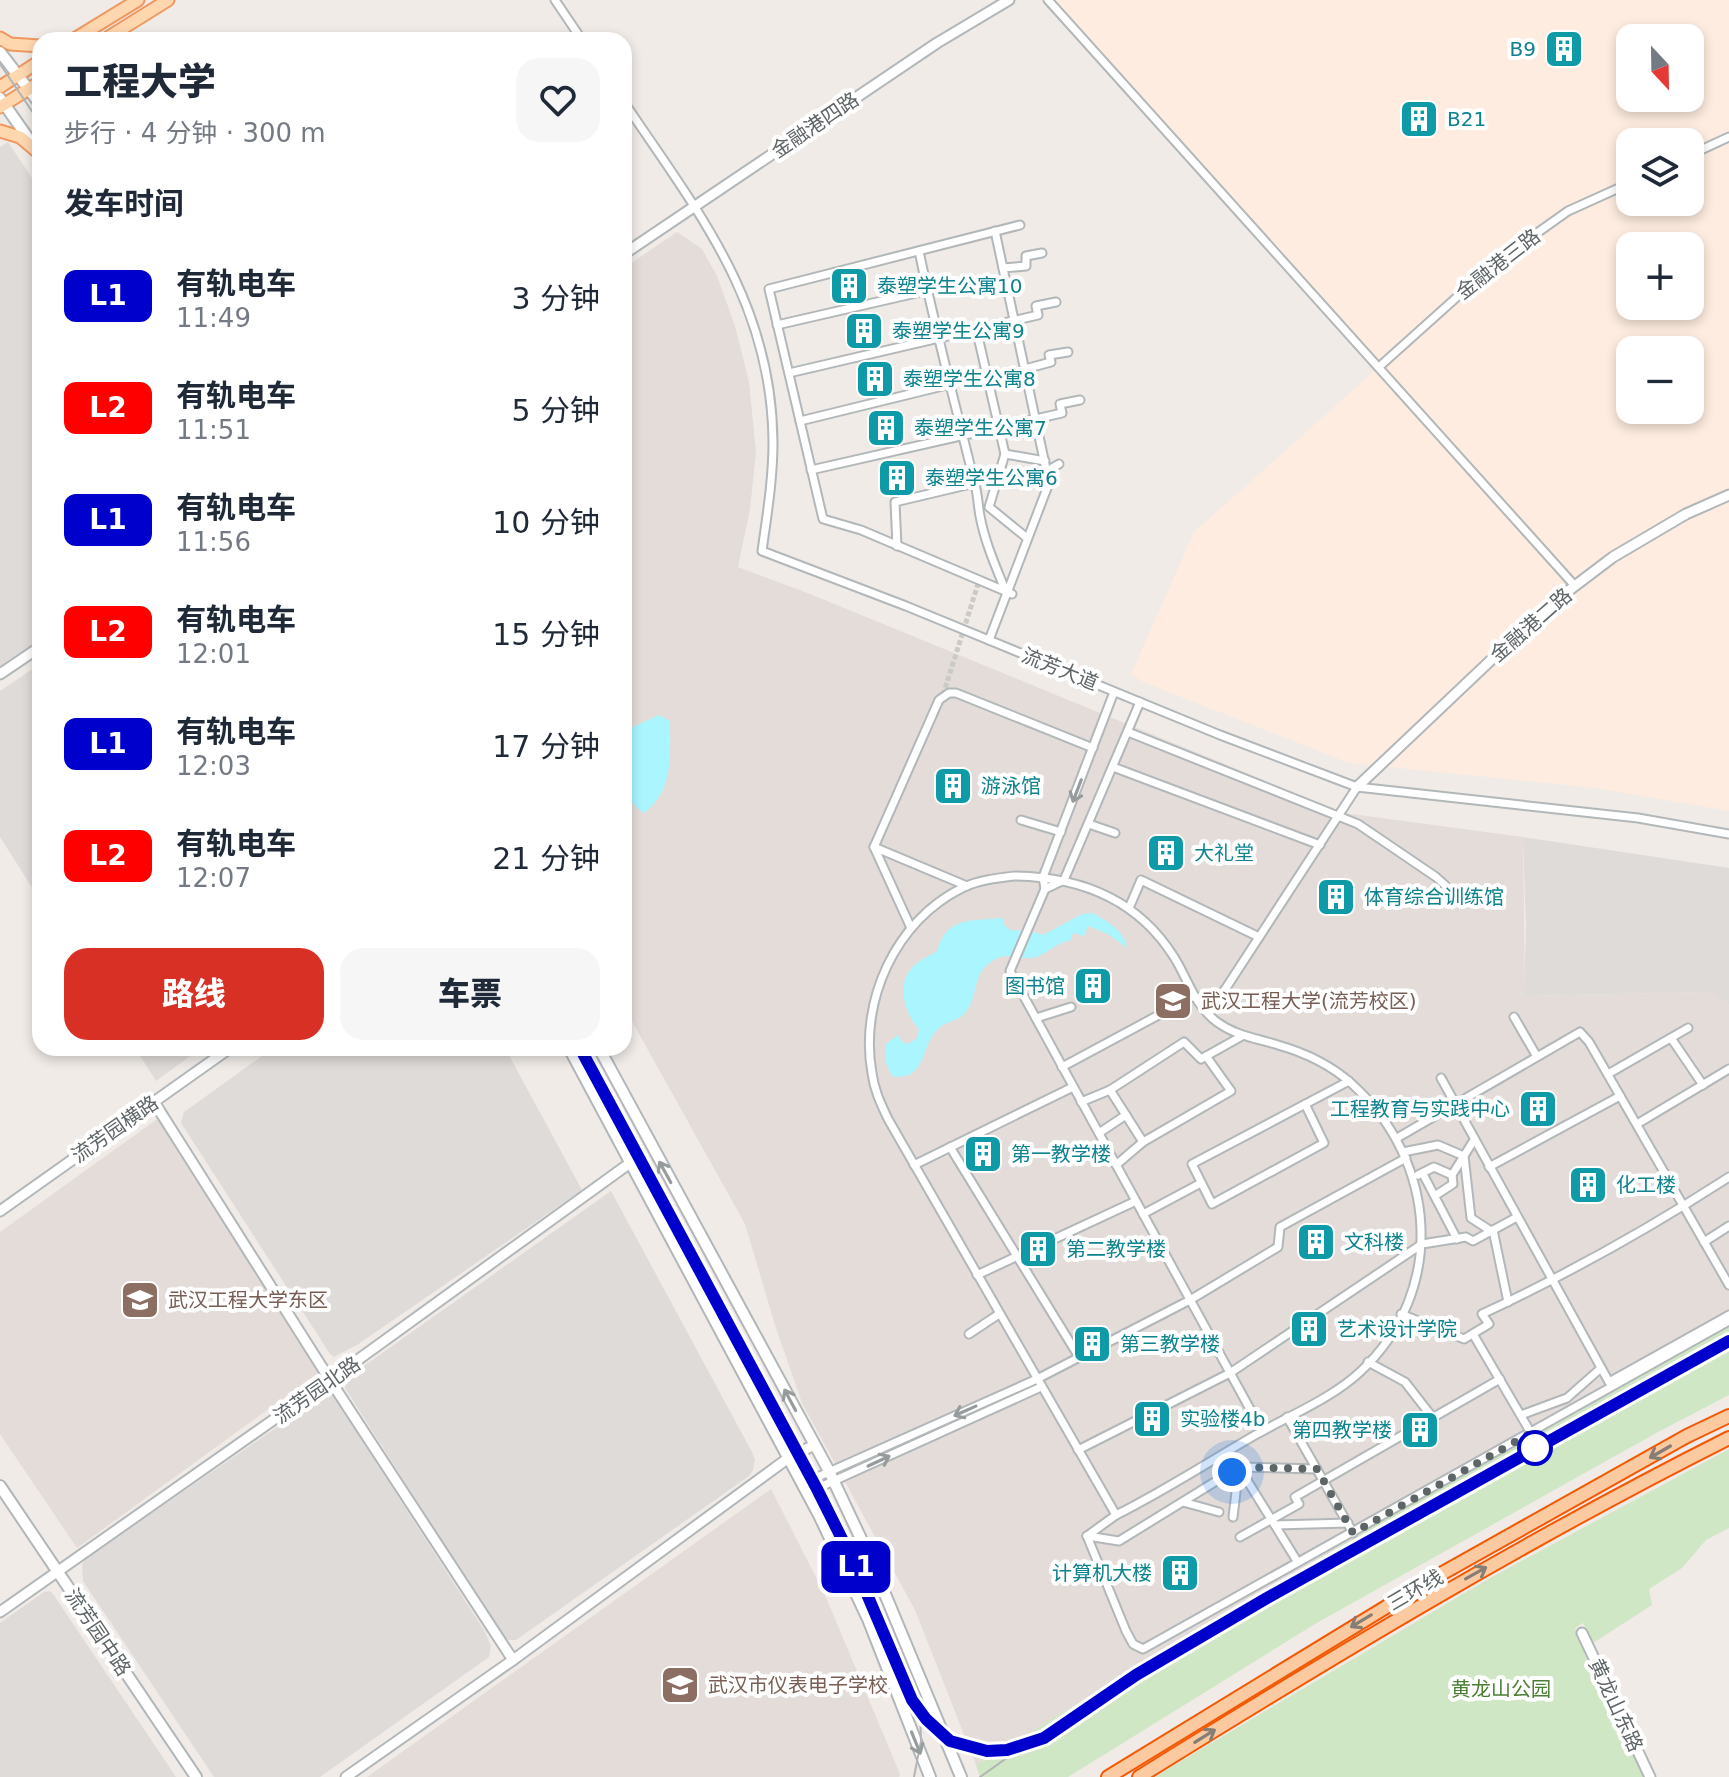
<!DOCTYPE html>
<html lang="zh">
<head>
<meta charset="utf-8">
<style>
  :root { --surface:#fff; --page:#f6f6f7; --text:#1f2937; --muted:#747a83; --accent:#d93025 }
  body { margin:0; font-family:"DejaVu Sans","Noto Sans SC",sans-serif; background:var(--page); color:var(--text); height:100vh; display:flex; flex-direction:column; font-size:30px; white-space:nowrap }
  * { box-sizing:border-box; margin:0 }
  p { font-size:26px; color:var(--muted) }
  .icon { flex:none; width:44px; height:44px; fill:none; stroke:currentColor; stroke-width:2; stroke-linecap:round; stroke-linejoin:round }
  .map { position:relative; flex:1; overflow:hidden }
  .drawer { position:absolute; left:32px; top:32px; width:600px; height:1024px; display:flex; flex-direction:column; background:var(--surface); border-radius:24px; box-shadow:0 4px 12px #0003 }
  .drawer>* { flex:none }
  .badge { padding:0 16px; border-radius:12px; font-size:28px; line-height:52px }
  .needle { width:52px; rotate:158deg }
  .controls { position:absolute; left:1616px; top:24px; display:grid; gap:16px }
  .controls a { display:grid; place-items:center; width:88px; height:88px; border-radius:16px; background:var(--surface); box-shadow:0 4px 12px #0003; font-size:40px }
  .you { position:absolute; width:40px; height:40px; margin:-20px; border:6px solid #fff; border-radius:50%; background:#1a73e8; box-shadow:0 0 0 12px #1a73e833 }
  .map>.badge { position:absolute; translate:-50% -50%; box-shadow:0 0 0 4px #fff }
  h2 { padding:0 32px; font-size:30px; line-height:72px }
  .round { display:grid; place-items:center; flex:none; width:84px; height:84px; border-radius:24px; background:var(--page) }
  .summary { display:flex; align-items:center; justify-content:space-between; height:136px; padding:0 32px }
  h1 { font-size:38px; font-weight:800; line-height:60px }
  .button { display:flex; gap:16px; margin-top:auto; padding:16px 32px }
  .button a { flex:1; height:92px; border-radius:24px; background:var(--accent); color:#fff; font-size:32px; font-weight:800; line-height:92px; text-align:center }
  .button a+a { background:var(--page); color:var(--text) }
  ul { padding:0; list-style:none }
  li { display:flex; align-items:center; gap:24px; height:112px; padding:0 32px }
  li div { flex:1 }
  li b { display:block; font-size:30px }
  li em { font-style:normal }
  li .badge { min-width:88px; font-weight:700; text-align:center }
  .map>svg:first-child { display:block }
</style>
</head>
<body>
<div class="map">
<svg width="1729" height="1777" viewBox="0 0 1729 1777">
  <rect width="100%" height="100%" fill="#f0ebe7"/>
  <!-- commercial -->
  <path fill="#fdecdf" fill-rule="evenodd" d="M1048 0H1729V811L1594 788 1349 763 1143 682 1131 674 1194 532 1379 367ZM1630 38H1690V98H1630ZM1630 142H1690V202H1630ZM1630 246H1690V306H1630ZM1630 350H1690V410H1630Z"/>
  <!-- industrial -->
  <g fill="#dfdbd9">
    <polygon points="8,142 40,190 40,642 0,671 0,147"/>
    <polygon points="40,664 40,900 0,837 0,691"/>
    <polygon points="1523,837 1729,868 1729,1005 1711,992 1524,996 1526,928"/>
    <polygon points="135,1048 201,1048 156,1081"/>
    <polygon points="273,1048 505,1048 582,1190 357,1345 334,1357 330,1354 181,1123 184,1112"/>
    <polygon points="611,1191 752,1452 755,1460 753,1470 749,1476 516,1640 509,1640 503,1637 345,1388 347,1378"/>
    <polygon points="325,1394 332,1394 484,1630 491,1646 489,1657 320,1777 214,1777 83,1581 82,1565 84,1560"/>
    <polygon points="50,1591 53,1594 176,1777 0,1777 0,1623 44,1592"/>
  </g>
  <!-- education -->
  <g fill="#e3dcd8">
    <polygon points="677,232 702,249 717,276 735,326 749,382 756,452 750,509 738,567 810,594 1344,813 1523,837 1525,996 1711,992 1729,1005 1729,1324 1349,1540 976,1765 915,1610 802,1403 775,1325 745,1224 624,1007 624,268"/>
    <polygon points="160,1117 325,1368 77,1548 0,1434 0,1232"/>
    <polygon points="771,1489 825,1595 900,1774 899,1777 367,1777"/>
  </g>
  <!-- green -->
  <g fill="#d0e7c5">
    <polygon points="1729,1324 1729,1395 1658,1432 1315,1624 1068,1777 980,1777 976,1765 1349,1540"/>
    <polygon points="1729,1449 1729,1528 1706,1540 1682,1568 1649,1589 1652,1605 1593,1643 1583,1623 1575,1628 1585,1655 1646,1777 1154,1777 1490,1578"/>
  </g>
  <!-- water -->
  <g fill="#aaf5fe">
    <path d="M659 715 670 721C670 756 674 790 644 813 616 796 624 759 624 731Z"/>
    <path d="M1092 913C1107 921 1124 930 1127 948L1108 934 1088 926 1084 936 1073 933 1070 941C1055 942 1045 957 1031 958 1017 959 1007 952 994 960 970 974 980 995 965 1013 958 1021 946 1021 939 1028 920 1045 927 1082 892 1076L885 1061 886 1044 898 1035 902 1042 908 1044 917 1038 919 1029C904 1014 895 980 915 965 921 959 930 956 937 951 946 916 973 921 1003 918V924L1010 930 1031 931 1043 935 1082 914Z"/>
  </g>
  <g fill="none" stroke-linecap="round" stroke-linejoin="round">
    <!-- pedestrian-tunnel -->
    <polyline stroke="#cccac7" stroke-width="5" stroke-dasharray="5 2.5" stroke-linecap="butt" points="943,695 979,581"/>
    <!-- minor casing -->
    <g stroke="#b2b7b9" stroke-width="11">
      <g id="minor">
        <polyline points="555,0 582,40"/>
        <polyline points="1048,0 1575,586"/>
        <path d="M624 102C698 212 772 302 773 442 773 479 767 515 762 551L906 606 1220 735 1357 787 1638 818 1729 834"/>
        <polyline points="1690,155 1729,137"/>
        <path d="M919 251C935 329 956 407 975 485 978 495 978 506 980 516 985 543 996 567 1006 592"/>
        <polyline points="1003,268 1026,266 1026,256 1042,253"/>
        <polyline points="777,325 925,291"/>
        <polyline points="976,328 1005,454 989,507 1027,538"/>
        <polyline points="1380,366 1496,262 1568,211 1630,183"/>
        <polyline points="1025,369 1051,362 1049,355 1068,352"/>
        <polyline points="789,373 1038,315 1036,306 1056,302"/>
        <polyline points="800,421 951,384"/>
        <polyline points="1005,454 1045,461"/>
        <polyline points="811,470 1062,413 1060,404 1080,400"/>
        <polyline points="1047,471 1059,464"/>
        <polyline points="897,546 895,502 975,483"/>
        <polyline points="1012,594 861,530 823,519 769,289 1020,225"/>
        <polyline points="989,640 1049,483 995,231"/>
        <polyline points="1114,692 1043,877 1045,889 1010,971 1262,1431"/>
        <polyline points="1128,732 1358,824 1436,877 1445,885"/>
        <polyline points="1113,767 1320,845"/>
        <polyline points="1021,820 1061,832"/>
        <polyline points="1089,824 1115,833"/>
        <polyline points="874,847 967,886"/>
        <path d="M1015 876C1081 877 1138 900 1174 957 1188 979 1194 1005 1217 1022 1236 1036 1256 1038 1278 1045 1306 1053 1330 1064 1352 1084 1437 1161 1448 1290 1360 1372 1332 1398 1291 1415 1257 1434 1210 1461 1164 1491 1116 1515L888 1119C881 1104 874 1090 872 1073 859 1002 895 921 962 888 978 880 997 878 1015 876Z"/>
        <polyline points="1045,889 1064,880 1140,702"/>
        <polyline points="1129,908 1141,880 1259,937"/>
        <polyline points="911,928 874,847 939,700 949,693 956,693 1093,748"/>
        <polyline points="1209,1014 1357,787"/>
        <polyline points="1514,1017 1536,1055"/>
        <polyline points="1036,1018 1071,1007"/>
        <polyline points="1671,1038 1703,1085"/>
        <polyline points="1062,1067 1194,996"/>
        <polyline points="1608,1074 1688,1028"/>
        <polyline points="1441,1078 1609,1382 1729,1315"/>
        <polyline points="1110,1090 1143,1142"/>
        <polyline points="1081,1102 1110,1090 1184,1042 1201,1059 1242,1036"/>
        <polyline points="1305,1104 1324,1143 1212,1204 1192,1164 1349,1081"/>
        <polyline points="1637,1124 1729,1069"/>
        <polyline points="1099,1133 1126,1115"/>
        <polyline points="1397,1138 1580,1032 1589,1042 1729,1285"/>
        <polyline points="950,1147 1079,1357"/>
        <polyline points="1403,1152 1438,1145 1464,1156 1471,1218 1491,1231"/>
        <polyline points="914,1165 1073,1087"/>
        <polyline points="1116,1165 1143,1142 1231,1091 1206,1056"/>
        <polyline points="1489,1167 1620,1096"/>
        <polyline points="1423,1174 1457,1239"/>
        <polyline points="1418,1175 1434,1167 1452,1175"/>
        <polyline points="1436,1195 1453,1184 1452,1175 1474,1140"/>
        <polyline points="1143,1214 1201,1183"/>
        <polyline points="1493,1230 1508,1302"/>
        <polyline points="1704,1242 1729,1226"/>
        <polyline points="977,1275 1136,1201"/>
        <path d="M1401 1314 1464 1339 1489 1324 1482 1314C1568 1274 1650 1228 1729 1177"/>
        <polyline points="969,1334 999,1314"/>
        <polyline points="1473,1334 1531,1433"/>
        <polyline points="1368,1362 1405,1382 1433,1418"/>
        <polyline points="1521,1415 1567,1398 1601,1368"/>
        <polyline points="1287,1417 1353,1533"/>
        <polyline points="1078,1450 1230,1373 1422,1244 1466,1237 1473,1241 1517,1217"/>
        <polyline points="1229,1451 1297,1561"/>
        <polyline points="802,1484 1037,1379 1190,1300 1278,1247 1280,1227 1406,1158"/>
        <polyline points="807,1493 1041,1387"/>
        <polyline points="1183,1502 1219,1512"/>
        <polyline points="1233,1517 1239,1467"/>
        <polyline points="1275,1525 1348,1523"/>
        <polyline points="1087,1536 1126,1631 1133,1644 1143,1649 1729,1321"/>
        <polyline points="1087,1536 1119,1541 1239,1467 1317,1469"/>
        <polyline points="1087,1536 1116,1515"/>
        <polyline points="1240,1537 1299,1504 1295,1497 1500,1379"/>
      </g>
    </g>
    <!-- tertiary casing -->
    <g stroke="#b2b7b9" stroke-width="13">
      <g id="tertiary">
        <polyline points="624,254 937,43 1009,0"/>
        <polyline points="0,674 40,647"/>
        <polyline points="1357,787 1547,607 1613,557 1686,514 1729,495"/>
        <polyline points="154,1102 330,1380 513,1660"/>
        <polyline points="0,1211 230,1048"/>
        <polyline points="0,1612 330,1380 630,1163"/>
        <polyline points="1582,1633 1650,1777"/>
        <polyline points="346,1777 513,1660 787,1459 814,1445"/>
      </g>
    </g>
    <!-- secondary casing -->
    <g stroke="#b1b7b9" stroke-width="14">
      <g id="secondary">
        <polyline points="0,52 40,104"/>
        <polyline points="0,98 33,145"/>
        <polyline points="569,1048 820,1517 868,1619 930,1777"/>
        <polyline points="599,1048 829,1471 870,1558 961,1777"/>
        <polyline points="0,1486 196,1777"/>
      </g>
    </g>
    <!-- primary casing -->
    <g stroke="#ef9861" stroke-width="15">
      <g id="primary">
        <polyline points="0,38 10,44 40,46"/>
        <polyline points="73,40 138,0"/>
        <polyline points="104,40 168,0"/>
        <polyline points="0,87 40,61"/>
        <polyline points="0,107 40,82"/>
        <polyline points="0,131 20,137 39,153"/>
      </g>
    </g>
    <!-- trunk casing -->
    <g stroke="#f35904" stroke-width="16">
      <g id="trunk">
        <polyline points="1108,1777 1432,1579 1687,1436 1729,1416"/>
        <path d="M1139 1777C1332 1657 1526 1540 1729 1438"/>
      </g>
    </g>
    <!-- minor -->
    <use href="#minor" stroke="#fff" stroke-width="7"/>
    <!-- tertiary -->
    <use href="#tertiary" stroke="#fff" stroke-width="9"/>
    <!-- secondary -->
    <use href="#secondary" stroke="#fff" stroke-width="10"/>
    <!-- primary -->
    <use href="#primary" stroke="#fed7af" stroke-width="11"/>
    <!-- trunk -->
    <use href="#trunk" stroke="#fccaa1" stroke-width="12"/>
    <!-- tram -->
    <g stroke="#b3b4b5" stroke-width="2">
      <polyline points="0,64 40,123"/>
      <path d="M580 1048 817 1489C828 1513 842 1536 853 1560 868 1593 882 1627 897 1661 910 1691 919 1723 950 1741 980 1758 1013 1750 1044 1738"/>
      <polyline points="914,1777 921,1741 920,1710"/>
      <polyline points="980,1777 1095,1695 1134,1672 1641,1381 1729,1335"/>
    </g>
  </g>
  <!-- one-way arrows -->
  <defs><path id="oneway-shaft" d="M-6 0H5M1.5-3L5.5 0L1.5 3" fill="none" stroke-width="1.6" stroke-linecap="round" stroke-linejoin="round" transform="scale(2)"/></defs>
  <g stroke="#969b9c">
    <use href="#oneway-shaft" transform="translate(1077 791) rotate(111)"/>
    <use href="#oneway-shaft" transform="translate(665 1172) rotate(-119)"/>
    <use href="#oneway-shaft" transform="translate(790 1400) rotate(-118)"/>
    <use href="#oneway-shaft" transform="translate(965 1411) rotate(156)"/>
    <use href="#oneway-shaft" transform="translate(879 1461) rotate(-25)"/>
    <use href="#oneway-shaft" transform="translate(916 1743) rotate(68)"/>
  </g>
  <g stroke="#867e76">
    <use href="#oneway-shaft" transform="translate(1660 1452) rotate(150)"/>
    <use href="#oneway-shaft" transform="translate(1476 1573) rotate(-29)"/>
    <use href="#oneway-shaft" transform="translate(1361 1621) rotate(149)"/>
    <use href="#oneway-shaft" transform="translate(1205 1736) rotate(-32)"/>
  </g>
  <g fill="none" stroke-linecap="round" stroke-linejoin="round">
    <!-- line casing -->
    <g stroke="#fff" stroke-width="18">
      <polyline id="line" points="580,1048 817,1489 852,1559 912,1700 926,1719 950,1741 987,1751 1007,1750 1044,1738 1136,1675 1267,1598 1729,1341"/>
    </g>
    <!-- line -->
    <use href="#line" stroke="#0000cd" stroke-width="12"/>
    <!-- walk -->
    <polyline stroke="#5e6567" stroke-width="8" stroke-dasharray="0 14.4" points="1232,1472 1239,1467 1317,1469 1353,1533 1531,1433 1535,1448"/>
  </g>
  <!-- icons -->
  <defs>
    <g id="building-square" transform="scale(2)"><rect x="-9" y="-9" width="18" height="18" rx="4" fill="#0f9aa8" stroke="#fff"/><path d="M-4-6H4V6H1V3H-1V6H-4ZM-2.5-4.3h1.7v1.8h-1.7ZM.8-4.3h1.7v1.8H.8ZM-2.5-1h1.7V.8h-1.7ZM.8-1h1.7V.8H.8Z" fill="#fff"/></g>
    <g id="university-square" transform="scale(2)"><rect x="-9" y="-9" width="18" height="18" rx="4" fill="#8d6e63" stroke="#fff"/><path d="M0-5L7-2L0 1L-7-2ZM-4 1L0 2.5L4 1V4Q0 6-4 4Z" fill="#fff"/></g>
  </defs>
  <g fill-rule="evenodd">
    <use href="#building-square" x="1564" y="49"/>
    <use href="#building-square" x="1419" y="119"/>
    <use href="#building-square" x="849" y="286"/>
    <use href="#building-square" x="864" y="331"/>
    <use href="#building-square" x="875" y="379"/>
    <use href="#building-square" x="886" y="428"/>
    <use href="#building-square" x="897" y="478"/>
    <use href="#building-square" x="953" y="786"/>
    <use href="#building-square" x="1166" y="853"/>
    <use href="#building-square" x="1336" y="897"/>
    <use href="#building-square" x="1093" y="986"/>
    <use href="#university-square" x="1173" y="1001"/>
    <use href="#building-square" x="1538" y="1109"/>
    <use href="#building-square" x="983" y="1154"/>
    <use href="#building-square" x="1588" y="1185"/>
    <use href="#building-square" x="1316" y="1242"/>
    <use href="#building-square" x="1038" y="1249"/>
    <use href="#university-square" x="140" y="1300"/>
    <use href="#building-square" x="1309" y="1329"/>
    <use href="#building-square" x="1092" y="1344"/>
    <use href="#building-square" x="1152" y="1419"/>
    <use href="#building-square" x="1420" y="1430"/>
    <use href="#building-square" x="1180" y="1573"/>
    <use href="#university-square" x="680" y="1685"/>
  </g>
  <!-- markers -->
  <circle fill="#fff" stroke="#0000cd" stroke-width="4" cx="1535" cy="1448" r="16"/>
  <g text-anchor="middle" dominant-baseline="central" stroke-width="8" stroke-linejoin="round" paint-order="stroke">
    <!-- culture labels -->
    <g font-size="20" fill="#0d838f" stroke="#fff" text-anchor="start">
      <text x="1536" y="49" text-anchor="end">B9</text>
      <text x="1447" y="119">B21</text>
      <text x="877" y="286">泰塑学生公寓10</text>
      <text x="892" y="331">泰塑学生公寓9</text>
      <text x="903" y="379">泰塑学生公寓8</text>
      <text x="914" y="428">泰塑学生公寓7</text>
      <text x="925" y="478">泰塑学生公寓6</text>
      <text x="981" y="786">游泳馆</text>
      <text x="1194" y="853">大礼堂</text>
      <text x="1364" y="897">体育综合训练馆</text>
      <text x="1065" y="986" text-anchor="end">图书馆</text>
      <text x="1510" y="1109" text-anchor="end">工程教育与实践中心</text>
      <text x="1011" y="1154">第一教学楼</text>
      <text x="1616" y="1185">化工楼</text>
      <text x="1344" y="1242">文科楼</text>
      <text x="1066" y="1249">第二教学楼</text>
      <text x="1337" y="1329">艺术设计学院</text>
      <text x="1120" y="1344">第三教学楼</text>
      <text x="1180" y="1419">实验楼4b</text>
      <text x="1392" y="1430" text-anchor="end">第四教学楼</text>
      <text x="1152" y="1573" text-anchor="end">计算机大楼</text>
    </g>
    <!-- street labels -->
    <g font-size="20" fill="#5e6567" stroke="#fff">
      <text transform="translate(815 125) rotate(-34)">金融港四路</text>
      <text transform="translate(1498 264) rotate(-38)">金融港三路</text>
      <text transform="translate(1531 625) rotate(-41)">金融港二路</text>
      <text transform="translate(1060 669) rotate(22)">流芳大道</text>
      <text transform="translate(115 1129) rotate(-35)">流芳园横路</text>
      <text transform="translate(317 1390) rotate(-35)">流芳园北路</text>
      <text transform="translate(1415 1590) rotate(-30)">三环线</text>
      <text transform="translate(98 1632) rotate(56)">流芳园中路</text>
      <text transform="translate(1616 1705) rotate(65)">黄龙山东路</text>
    </g>
    <!-- education labels -->
    <g font-size="20" fill="#785e54" stroke="#fff" text-anchor="start">
      <text x="1201" y="1001">武汉工程大学(流芳校区)</text>
      <text x="168" y="1300">武汉工程大学东区</text>
      <text x="708" y="1685">武汉市仪表电子学校</text>
    </g>
    <!-- park labels -->
    <g font-size="20" fill="#4b7f35" stroke="#fff">
      <text x="1501" y="1689">黄龙山公园</text>
    </g>
  </g>
</svg>
<div class="controls">
<a><svg class="needle" viewBox="-14 -14 28 28"><path d="M0-13l5 13h-10z" fill="#e53935"/><path d="M0 13l5-13h-10z" fill="#747a83"/></svg></a>
<a><svg class="icon" aria-label="layers" viewBox="0 0 24 24"><path d="M12 4l9 5-9 5-9-5zM3 14l9 5 9-5"/></svg></a>
<a>+</a>
<a>−</a>
</div>
<div class="you" style="left:1232px;top:1472px"></div>
<b class="badge" style="left:856px;top:1567px;background:#0000cd;color:#fff">L1</b>
<section class="drawer">
<div class="summary"><div><h1>工程大学</h1><p>步行 · 4 分钟 · 300 m</p></div><a class="round"><svg class="icon" aria-label="heart" viewBox="0 0 24 24"><path d="M12 20l-8-8c-3-5 5-10 8-4 3-6 11-1 8 4z"/></svg></a></div>
<h2>发车时间</h2>
<ul>
<li><span class="badge" style="background:#0000cd;color:#fff">L1</span><div><b>有轨电车</b><p>11:49</p></div><em>3 分钟</em></li>
<li><span class="badge" style="background:#f00;color:#fff">L2</span><div><b>有轨电车</b><p>11:51</p></div><em>5 分钟</em></li>
<li><span class="badge" style="background:#0000cd;color:#fff">L1</span><div><b>有轨电车</b><p>11:56</p></div><em>10 分钟</em></li>
<li><span class="badge" style="background:#f00;color:#fff">L2</span><div><b>有轨电车</b><p>12:01</p></div><em>15 分钟</em></li>
<li><span class="badge" style="background:#0000cd;color:#fff">L1</span><div><b>有轨电车</b><p>12:03</p></div><em>17 分钟</em></li>
<li><span class="badge" style="background:#f00;color:#fff">L2</span><div><b>有轨电车</b><p>12:07</p></div><em>21 分钟</em></li>
</ul>
<div class="button"><a>路线</a><a>车票</a></div>
</section>
</div>
</body>
</html>
